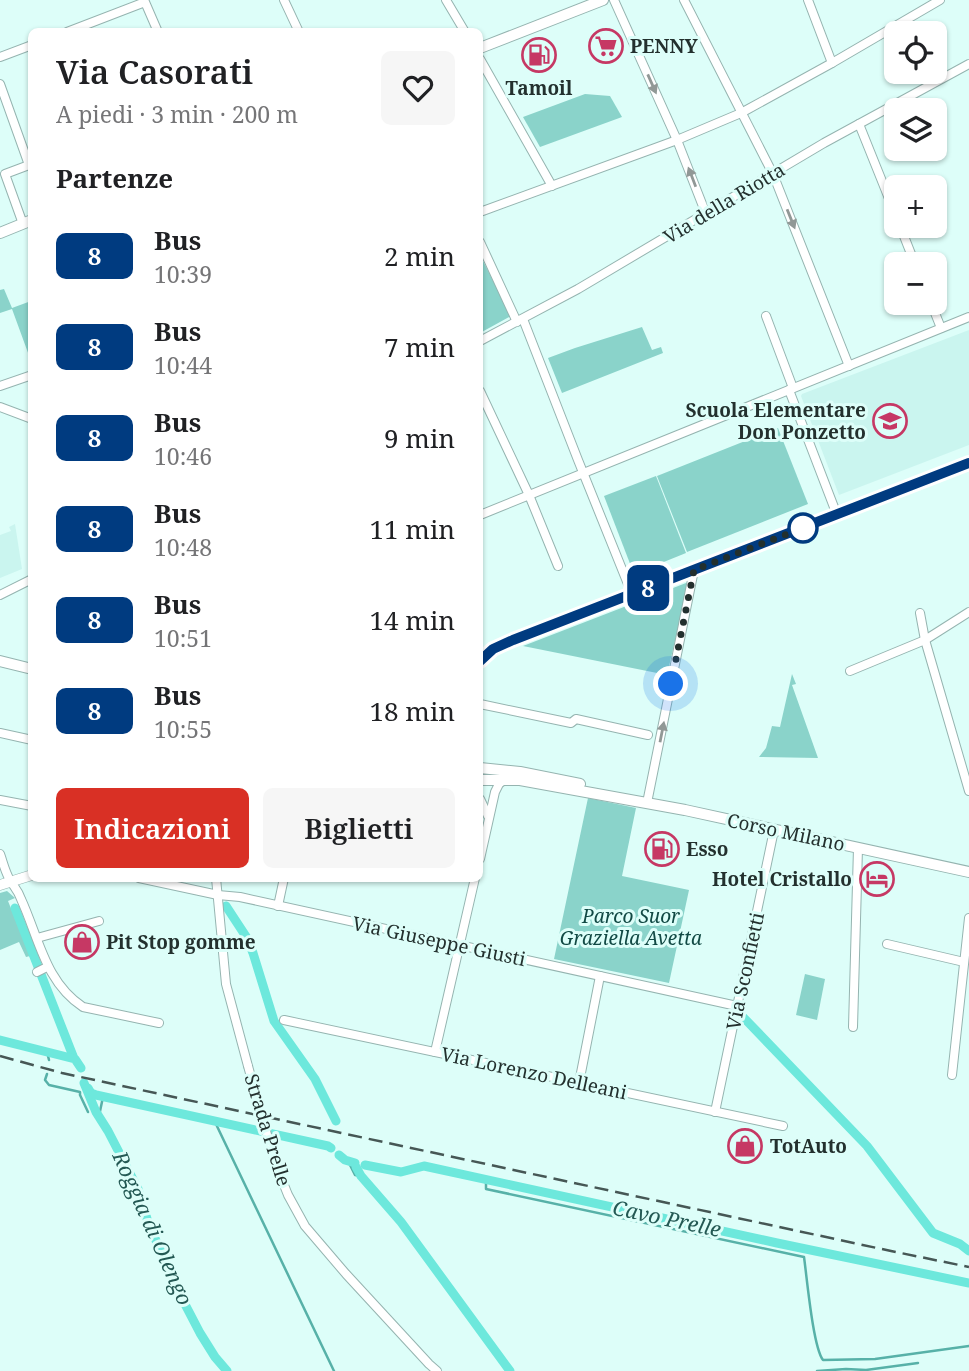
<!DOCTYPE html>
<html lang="it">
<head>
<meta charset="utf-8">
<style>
  :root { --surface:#fff; --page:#f6f6f6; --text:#202124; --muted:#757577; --accent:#d93025 }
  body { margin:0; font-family:"Noto Serif",serif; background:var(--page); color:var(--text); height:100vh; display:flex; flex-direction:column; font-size:26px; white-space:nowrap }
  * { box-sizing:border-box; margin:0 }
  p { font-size:23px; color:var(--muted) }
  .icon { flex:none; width:38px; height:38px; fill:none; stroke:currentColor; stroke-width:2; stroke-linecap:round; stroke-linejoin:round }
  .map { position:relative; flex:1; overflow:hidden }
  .details { position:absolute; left:28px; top:28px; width:455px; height:854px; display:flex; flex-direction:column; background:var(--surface); border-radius:10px; box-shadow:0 2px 5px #0004 }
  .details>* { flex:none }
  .badge { padding:0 14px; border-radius:10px; font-size:24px; line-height:46px }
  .controls { position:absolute; left:884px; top:21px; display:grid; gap:14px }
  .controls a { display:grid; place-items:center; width:63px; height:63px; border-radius:10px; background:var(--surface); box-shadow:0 2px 5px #0004; font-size:35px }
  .you { position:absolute; width:35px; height:35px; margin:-18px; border:5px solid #fff; border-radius:50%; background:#1a73e8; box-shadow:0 0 0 10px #1a73e833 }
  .map>.badge { position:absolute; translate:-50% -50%; box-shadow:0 0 0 4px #fff }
  h2 { padding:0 28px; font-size:26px; line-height:63px }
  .round { display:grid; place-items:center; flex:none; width:74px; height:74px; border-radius:10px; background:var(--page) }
  .headline { display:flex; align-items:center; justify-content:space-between; height:119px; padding:0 28px }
  h1 { font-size:33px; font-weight:600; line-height:52px }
  .action { display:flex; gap:14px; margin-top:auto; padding:14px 28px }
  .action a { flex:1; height:80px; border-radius:10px; background:var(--accent); color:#fff; font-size:28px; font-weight:600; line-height:80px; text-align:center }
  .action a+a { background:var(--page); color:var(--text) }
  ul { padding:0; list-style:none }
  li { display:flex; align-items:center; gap:21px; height:91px; padding:0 28px }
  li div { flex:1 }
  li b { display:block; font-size:26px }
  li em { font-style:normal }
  li .badge { min-width:77px; font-weight:700; text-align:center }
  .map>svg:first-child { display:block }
</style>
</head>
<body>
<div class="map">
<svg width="969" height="1371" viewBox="0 0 969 1371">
  <rect width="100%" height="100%" fill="#ddfef9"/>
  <!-- built -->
  <g fill="#caf5ef">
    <polygon points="969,330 969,445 839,495 801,396 802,394"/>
    <polygon points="15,524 22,569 0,578 0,535 11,531 9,527"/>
  </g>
  <!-- green -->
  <g fill="#8ad3ca">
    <polygon points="585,94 610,96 622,117 540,147 523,117"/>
    <polygon points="480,255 511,316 480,333"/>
    <polygon points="4,289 12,308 31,301 31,361 12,309 0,313 0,290"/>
    <polygon points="642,327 652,350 661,347 663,353 562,393 548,358 575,348"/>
    <polygon points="778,428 808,504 687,552 657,476"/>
    <polygon points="656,476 686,553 634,574 604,496"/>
    <polygon points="686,583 688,585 667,675 523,646"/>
    <polygon points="792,674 796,684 792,685 818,758 759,757 766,748 772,726 780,727"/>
    <polygon points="588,798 636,808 622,876 689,890 669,983 554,959"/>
    <polygon points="7,891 15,898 8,901 30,956 26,957 19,942 0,950 0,893"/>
    <polygon points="805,974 825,979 817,1020 796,1015"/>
  </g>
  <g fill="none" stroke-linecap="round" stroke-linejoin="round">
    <!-- stream -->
    <g stroke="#57b1a8" stroke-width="2.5">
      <polyline points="47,1052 49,1060"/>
      <polyline points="47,1074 45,1080 49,1085 80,1092 80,1095 88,1112"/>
      <polyline points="99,1116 103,1097"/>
      <polyline points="215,1122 334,1371"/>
      <polyline points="348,1161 355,1175 361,1176"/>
      <path d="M486 1179V1189L804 1257C807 1278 813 1347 823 1360L875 1359 969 1346"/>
      <polyline points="817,1371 846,1369 866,1370 918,1363"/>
    </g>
    <!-- canal -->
    <g stroke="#6de8dc" stroke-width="9">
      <polyline points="226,906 247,938 253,953 274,1021 315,1079 336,1121"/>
      <polyline points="15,908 73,1056"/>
      <polyline points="743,1017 867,1146 933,1233 960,1244 969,1251"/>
      <polyline points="0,1040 75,1059 81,1068"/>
      <polyline points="84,1083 96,1112 108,1131 138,1189 148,1222 176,1287 200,1333 215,1357 227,1371"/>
      <polyline points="88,1088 91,1093 96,1095 328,1146 331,1148"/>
      <polyline points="339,1155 345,1160 355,1163"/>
      <polyline points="365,1165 401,1172 424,1166 777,1243 969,1283"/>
      <polyline points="356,1167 361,1176 401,1222 510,1371"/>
    </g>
    <!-- minor casing -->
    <g stroke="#95b4b0" stroke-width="10">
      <g id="minor">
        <polyline points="284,0 299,32"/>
        <polyline points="446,0 465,32"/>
        <polyline points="614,0 677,140 706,214"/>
        <polyline points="684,0 773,174 849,366"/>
        <polyline points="808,0 832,63"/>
        <polyline points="67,32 145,2 158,32"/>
        <polyline points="0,57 32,45"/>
        <polyline points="480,59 552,186"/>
        <polyline points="0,84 29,165 5,174 23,224"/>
        <polyline points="859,124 896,216"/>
        <polyline points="480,212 677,140 741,113 832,63 940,0"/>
        <polyline points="900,226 915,264"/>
        <polyline points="480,242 517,322"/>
        <polyline points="931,303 941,328"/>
        <polyline points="766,316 793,388"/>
        <polyline points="523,319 578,460 632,594"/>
        <polyline points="480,341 578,289 824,143 969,64"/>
        <polyline points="0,386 32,375"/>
        <polyline points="789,390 837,515"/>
        <polyline points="480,391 529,495 558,566"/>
        <polyline points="0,407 32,419"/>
        <polyline points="480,515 969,317"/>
        <polyline points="0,595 32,579"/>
        <polyline points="920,613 925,640 969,791"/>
        <polyline points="480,661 493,649 512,640 969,463"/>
        <polyline points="850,671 925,640 969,612"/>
        <polyline points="480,704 571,723 576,719 648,735"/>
        <polyline points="0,733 32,740"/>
        <polyline points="648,798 694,570"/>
        <polyline points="480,799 488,816"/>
        <polyline points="0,800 32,806"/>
        <path d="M0 854C3 862 5 872 10 880 14 887 18 890 21 899 39 938 45 982 83 1007L159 1023"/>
        <polyline points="480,859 495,792 499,784 504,780"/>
        <polyline points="139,878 218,895 240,897 737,1006"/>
        <polyline points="216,878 226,984 248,1066"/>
        <polyline points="278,906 284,878"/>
        <polyline points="37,938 99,921"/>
        <polyline points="887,944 964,962"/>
        <polyline points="37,972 47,967"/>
        <polyline points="284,1020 783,1126"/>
        <polyline points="853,1027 858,848"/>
        <polyline points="435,1052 475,878"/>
        <polyline points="952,1075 969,918"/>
        <polyline points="579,1083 600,976"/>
        <polyline points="715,1112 774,830"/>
        <polyline points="274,1160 288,1195 305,1226 346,1274 429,1364 437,1371"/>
      </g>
    </g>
    <!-- tertiary casing -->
    <g stroke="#95b4b0" stroke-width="11">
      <polyline id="tertiary" points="0,885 32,875"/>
    </g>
    <!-- secondary casing -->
    <g stroke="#95b4b0" stroke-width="12">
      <g id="secondary">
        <polyline points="480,48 603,0"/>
        <polyline points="0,233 32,220"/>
        <polyline points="0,661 32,669"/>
        <polyline points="480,768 520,772 580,784"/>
        <polyline points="480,780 520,780 685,810 969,872"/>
      </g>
    </g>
    <!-- minor -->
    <use href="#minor" stroke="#fff" stroke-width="8"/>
    <!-- tertiary -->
    <use href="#tertiary" stroke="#fff" stroke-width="10"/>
    <!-- secondary -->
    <use href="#secondary" stroke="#fff" stroke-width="10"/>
    <!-- rail -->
    <polyline stroke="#465755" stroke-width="2.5" stroke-dasharray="14 7" stroke-linecap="butt" points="0,1056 62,1073 891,1251 969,1267"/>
    <!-- minor-bridge casing -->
    <g stroke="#95b4b0" stroke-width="10" stroke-linecap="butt">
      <polyline id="minor-bridge" points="248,1066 274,1160"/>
    </g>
    <!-- minor-bridge -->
    <use href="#minor-bridge" stroke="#fff" stroke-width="8"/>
  </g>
  <!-- one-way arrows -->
  <defs><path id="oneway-solid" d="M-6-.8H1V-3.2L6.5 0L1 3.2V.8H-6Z" transform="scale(1.75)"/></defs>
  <g fill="#919896">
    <use href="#oneway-solid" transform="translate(652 84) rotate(66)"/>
    <use href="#oneway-solid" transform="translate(692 177) rotate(-111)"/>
    <use href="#oneway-solid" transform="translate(791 219) rotate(68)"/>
    <use href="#oneway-solid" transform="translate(662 732) rotate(-79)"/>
  </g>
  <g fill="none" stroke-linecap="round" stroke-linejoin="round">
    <!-- line casing -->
    <g stroke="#fff" stroke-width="16">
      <polyline id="line" points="480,661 493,649 513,640 969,463"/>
    </g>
    <!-- line -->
    <use href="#line" stroke="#003b80" stroke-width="10"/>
    <!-- walk -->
    <polyline stroke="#23302e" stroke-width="7" stroke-dasharray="0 12.6" points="671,684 694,570 813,524 803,528"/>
  </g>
  <!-- icons -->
  <defs>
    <g id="supermarket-ring" transform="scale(1.75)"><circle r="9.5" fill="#ddfef9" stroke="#c63864" stroke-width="1.5"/><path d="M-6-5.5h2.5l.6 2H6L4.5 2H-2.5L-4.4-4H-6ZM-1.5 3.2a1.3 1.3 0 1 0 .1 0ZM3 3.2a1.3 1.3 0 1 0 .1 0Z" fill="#c63864"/></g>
    <g id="fuel-ring" transform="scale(1.75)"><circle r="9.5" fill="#ddfef9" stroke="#c63864" stroke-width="1.5"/><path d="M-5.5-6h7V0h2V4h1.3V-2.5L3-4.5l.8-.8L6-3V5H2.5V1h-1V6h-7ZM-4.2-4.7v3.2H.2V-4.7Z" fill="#c63864"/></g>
    <g id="school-ring" transform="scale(1.75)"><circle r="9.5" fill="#ddfef9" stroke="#c63864" stroke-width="1.5"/><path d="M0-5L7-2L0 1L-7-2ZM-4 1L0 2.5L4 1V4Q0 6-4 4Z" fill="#c63864"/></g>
    <g id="hotel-ring" transform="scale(1.75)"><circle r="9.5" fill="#ddfef9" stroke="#c63864" stroke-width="1.5"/><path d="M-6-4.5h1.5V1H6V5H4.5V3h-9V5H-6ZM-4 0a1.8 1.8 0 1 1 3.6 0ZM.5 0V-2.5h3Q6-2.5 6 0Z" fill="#c63864"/></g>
    <g id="shop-ring" transform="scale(1.75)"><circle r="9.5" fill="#ddfef9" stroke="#c63864" stroke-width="1.5"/><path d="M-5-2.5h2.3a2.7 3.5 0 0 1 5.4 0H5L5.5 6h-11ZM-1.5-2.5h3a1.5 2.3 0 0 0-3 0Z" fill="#c63864"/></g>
  </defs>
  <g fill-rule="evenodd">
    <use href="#supermarket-ring" x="606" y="46"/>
    <use href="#fuel-ring" x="539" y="55"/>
    <use href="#school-ring" x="890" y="421"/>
    <use href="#fuel-ring" x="662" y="849"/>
    <use href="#hotel-ring" x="877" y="879"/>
    <use href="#shop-ring" x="82" y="942"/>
    <use href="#shop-ring" x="745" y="1146"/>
  </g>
  <!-- markers -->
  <circle fill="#fff" stroke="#003b80" stroke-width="3.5" cx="803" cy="528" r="14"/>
  <g text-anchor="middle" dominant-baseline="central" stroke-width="6" stroke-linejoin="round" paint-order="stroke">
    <!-- poi labels -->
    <g font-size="19" font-weight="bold" fill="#23302e" stroke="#ddfef9" text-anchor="start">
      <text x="630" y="46">PENNY</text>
      <text x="539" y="88" text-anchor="middle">Tamoil</text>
      <text x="866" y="410" text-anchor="end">Scuola Elementare<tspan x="866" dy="22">Don Ponzetto</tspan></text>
      <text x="686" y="849">Esso</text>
      <text x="852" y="879" text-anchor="end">Hotel Cristallo</text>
      <text x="106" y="942">Pit Stop gomme</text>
      <text x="770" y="1146">TotAuto</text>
    </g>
    <!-- street labels -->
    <g font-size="19" fill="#23302e" stroke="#ddfef9">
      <text transform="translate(724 203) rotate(-31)">Via della Riotta</text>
      <text transform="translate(786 832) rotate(12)">Corso Milano</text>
      <text transform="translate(439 941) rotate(12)">Via Giuseppe Giusti</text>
      <text transform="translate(745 971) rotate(-78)">Via Sconfietti</text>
      <text transform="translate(534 1073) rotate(12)">Via Lorenzo Delleani</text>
      <text transform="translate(268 1130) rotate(73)">Strada Prelle</text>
    </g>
    <!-- park labels -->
    <g font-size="19" font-style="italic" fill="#114944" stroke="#ddfef9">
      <text x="631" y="916">Parco Suor<tspan x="631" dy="22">Graziella Avetta</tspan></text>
    </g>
    <!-- water labels -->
    <g font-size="21" font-style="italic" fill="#245954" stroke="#ddfef9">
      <text transform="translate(667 1218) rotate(12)">Cavo Prelle</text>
      <text transform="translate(153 1228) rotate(66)">Roggia di Olengo</text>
    </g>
  </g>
</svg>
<div class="controls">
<a><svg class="icon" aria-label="locate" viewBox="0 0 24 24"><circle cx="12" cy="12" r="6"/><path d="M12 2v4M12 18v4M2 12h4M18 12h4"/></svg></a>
<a><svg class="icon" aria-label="layers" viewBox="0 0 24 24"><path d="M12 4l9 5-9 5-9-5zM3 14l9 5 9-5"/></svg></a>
<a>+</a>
<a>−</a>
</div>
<div class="you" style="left:671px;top:684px"></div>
<b class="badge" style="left:648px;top:588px;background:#003b80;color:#fff">8</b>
<section class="details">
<div class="headline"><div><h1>Via Casorati</h1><p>A piedi · 3 min · 200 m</p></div><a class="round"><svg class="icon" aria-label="heart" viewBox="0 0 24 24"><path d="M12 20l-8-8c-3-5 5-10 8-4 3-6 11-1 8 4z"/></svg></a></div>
<h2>Partenze</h2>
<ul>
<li><span class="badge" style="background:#003b80;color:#fff">8</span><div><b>Bus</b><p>10:39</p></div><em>2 min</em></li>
<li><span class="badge" style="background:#003b80;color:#fff">8</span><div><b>Bus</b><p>10:44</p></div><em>7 min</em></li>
<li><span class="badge" style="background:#003b80;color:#fff">8</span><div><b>Bus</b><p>10:46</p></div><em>9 min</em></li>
<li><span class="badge" style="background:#003b80;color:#fff">8</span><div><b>Bus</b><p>10:48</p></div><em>11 min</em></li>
<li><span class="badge" style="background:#003b80;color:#fff">8</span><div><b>Bus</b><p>10:51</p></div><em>14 min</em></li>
<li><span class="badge" style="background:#003b80;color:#fff">8</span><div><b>Bus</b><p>10:55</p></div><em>18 min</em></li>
</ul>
<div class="action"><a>Indicazioni</a><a>Biglietti</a></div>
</section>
</div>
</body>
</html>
